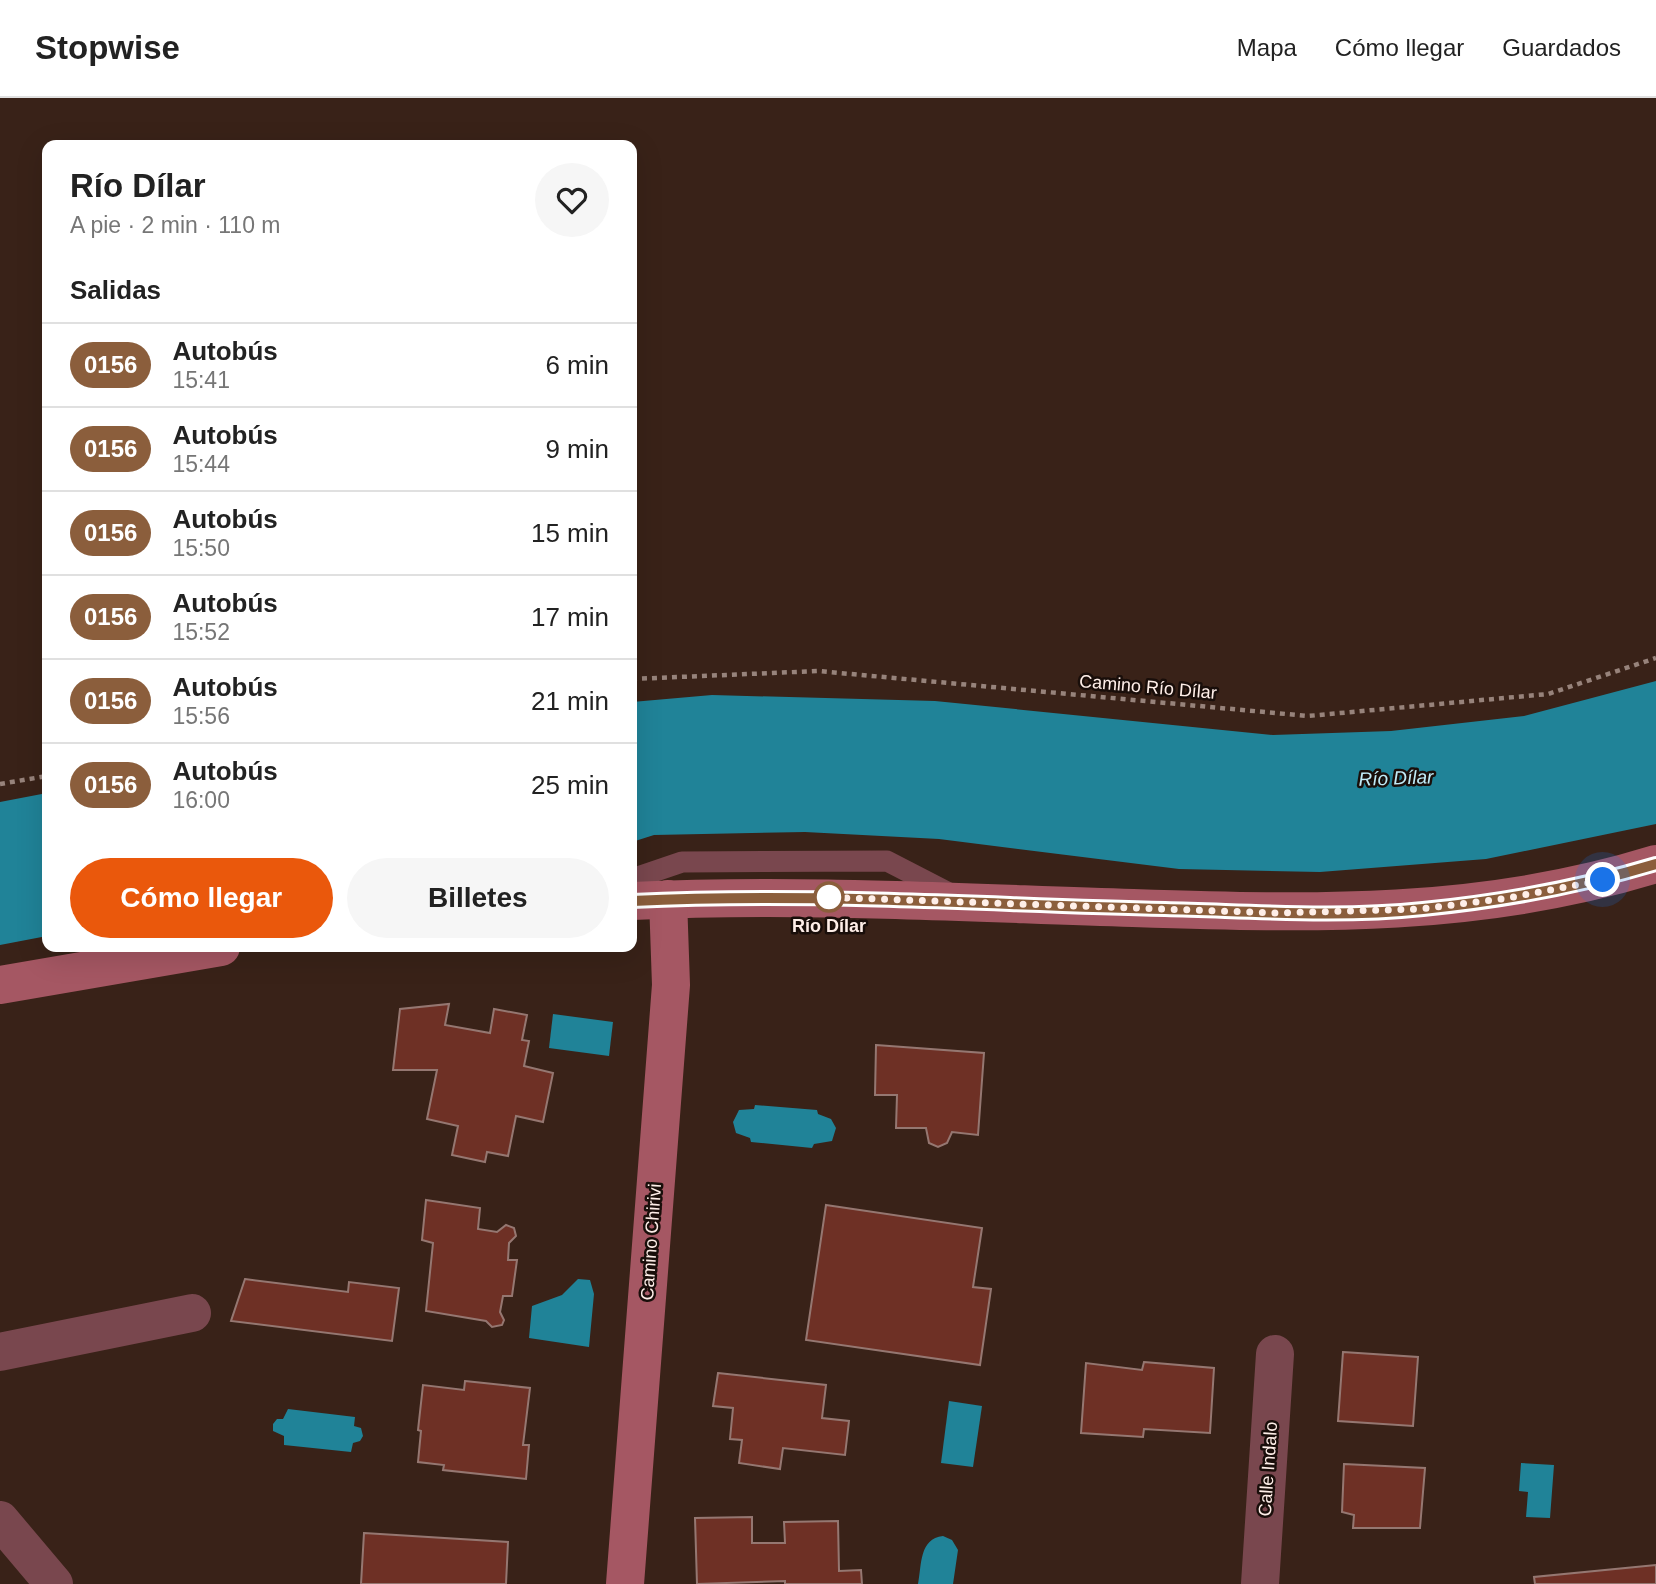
<!DOCTYPE html>
<html lang="es">
<head>
<meta charset="utf-8">
<style>
  :root { --surface:#fff; --page:#f6f6f6; --text:#222; --muted:#767676; --line:#e0e0e0; --accent:#ea580c }
  body { margin:0; font-family:Arial,sans-serif; background:var(--page); color:var(--text); height:100vh; display:flex; flex-direction:column; font-size:26px; white-space:nowrap }
  * { box-sizing:border-box; margin:0 }
  p { font-size:23px; color:var(--muted) }
  .icon { flex:none; width:38px; height:38px; fill:none; stroke:currentColor; stroke-width:2; stroke-linecap:round; stroke-linejoin:round }
  .map { position:relative; flex:1; overflow:hidden }
  .drawer { position:absolute; left:42px; top:42px; width:595px; height:812px; display:flex; flex-direction:column; background:var(--surface); border-radius:14px; box-shadow:0 7px 28px #0002 }
  .drawer>* { flex:none }
  .badge { padding:0 14px; border-radius:23px; font-size:24px; line-height:46px }
  .you { position:absolute; width:35px; height:35px; margin:-18px; border:5px solid #fff; border-radius:50%; background:#1a73e8; box-shadow:0 0 0 10px #1a73e833 }
  .map>.badge { position:absolute; translate:-50% -50%; box-shadow:0 0 0 4px #fff }
  h2 { padding:0 28px; font-size:26px; line-height:63px }
  .round { display:grid; place-items:center; flex:none; width:74px; height:74px; border-radius:37px; background:var(--page) }
  .summary { display:flex; align-items:center; justify-content:space-between; height:119px; padding:0 28px }
  h1 { font-size:33px; font-weight:700; line-height:52px }
  .primary-button { display:flex; gap:14px; margin-top:auto; padding:14px 28px }
  .primary-button a { flex:1; height:80px; border-radius:42px; background:var(--accent); color:#fff; font-size:28px; font-weight:700; line-height:80px; text-align:center }
  .primary-button a+a { background:var(--page); color:var(--text) }
  ul { padding:0; list-style:none }
  li { display:flex; align-items:center; gap:21px; height:84px; padding:0 28px; border-top:2px solid var(--line) }
  li div { flex:1 }
  li b { display:block; font-size:26px }
  li em { font-style:normal }
  li .badge { min-width:77px; font-weight:700; text-align:center }
  header { display:flex; align-items:center; gap:42px; box-sizing:border-box; height:98px; padding:0 35px; background:var(--surface); border-bottom:2px solid var(--line) }
  header strong { font-size:33px }
  nav { display:flex; gap:38px; margin-inline-start:auto; font-size:24px }
  .map>svg:first-child { display:block }
</style>
</head>
<body>
<header>
<strong>Stopwise</strong>
<nav><a>Mapa</a><a>Cómo llegar</a><a>Guardados</a></nav>
</header>
<div class="map">
<svg width="1656" height="1486" viewBox="0 0 1656 1486">
  <rect width="100%" height="100%" fill="#392218"/>
  <!-- water -->
  <g fill="#208398">
    <polygon points="1656,583 1656,726 1486,761 1320,774 1179,771 939,741 805,734 654,737 632,744 632,604 712,597 935,603 1273,637 1391,633 1524,618"/>
    <polygon points="47,695 47,838 0,847 0,704"/>
    <polygon points="553,916 613,924 609,958 549,950"/>
    <polygon points="755,1007 817,1012 818,1016 831,1021 836,1030 832,1043 814,1046 812,1050 751,1044 750,1040 736,1035 733,1024 739,1012 754,1011"/>
    <polygon points="578,1181 590,1182 594,1196 589,1249 529,1240 532,1208 562,1197"/>
    <polygon points="949,1303 982,1308 973,1369 941,1365"/>
    <polygon points="288,1311 355,1319 354,1328 361,1330 363,1338 360,1343 353,1345 351,1354 284,1347 284,1338 273,1333 273,1326 277,1321 283,1321"/>
    <polygon points="1521,1365 1554,1367 1550,1420 1526,1419 1528,1394 1519,1393"/>
    <path d="M943 1438 952 1442 958 1452 953 1486H918C922 1466 919 1441 943 1438Z"/>
  </g>
  <!-- building -->
  <g fill="#6e3025" stroke="#957771" stroke-width="2">
    <polygon points="449,906 445,927 490,935 494,911 527,917 522,942 529,943 524,968 553,975 543,1024 516,1018 508,1058 487,1054 485,1064 452,1057 458,1028 427,1021 437,972 393,972 400,911"/>
    <polygon points="876,947 984,955 978,1037 952,1034 947,1045 938,1049 929,1045 926,1030 896,1030 897,997 875,997"/>
    <polygon points="426,1102 480,1110 478,1131 497,1134 506,1127 514,1130 516,1138 509,1145 508,1162 517,1162 512,1198 503,1198 500,1214 504,1222 502,1227 492,1229 486,1223 426,1213 433,1145 422,1142"/>
    <polygon points="826,1107 982,1130 973,1189 991,1191 980,1267 806,1242"/>
    <polygon points="245,1181 348,1194 349,1184 399,1190 392,1243 231,1223"/>
    <polygon points="1343,1254 1418,1259 1413,1328 1338,1323"/>
    <polygon points="1144,1264 1214,1270 1210,1335 1144,1331 1143,1339 1081,1335 1086,1265 1142,1272"/>
    <polygon points="718,1275 826,1287 822,1320 849,1323 845,1357 783,1350 780,1371 739,1365 742,1342 730,1341 733,1310 713,1308"/>
    <polygon points="465,1283 530,1290 523,1347 529,1347 526,1381 443,1372 444,1367 418,1364 421,1333 418,1332 423,1287 464,1292"/>
    <polygon points="1344,1366 1425,1370 1420,1430 1353,1430 1354,1417 1342,1414"/>
    <polygon points="752,1419 752,1445 785,1445 784,1424 838,1423 839,1473 861,1472 862,1486 785,1486 785,1483 697,1486 695,1420"/>
    <polygon points="364,1435 508,1444 506,1486 361,1486"/>
    <polygon points="1656,1467 1656,1486 1535,1486 1534,1479"/>
  </g>
  <g fill="none" stroke-linecap="round" stroke-linejoin="round">
    <!-- path -->
    <g stroke="#97837b" stroke-width="4.5" stroke-dasharray="5 5" stroke-linecap="butt">
      <polyline points="632,581 818,573 1308,618 1548,596 1656,560"/>
      <polyline points="0,686 47,678"/>
    </g>
    <!-- lane -->
    <polyline stroke="#79474e" stroke-width="21" points="632,781 682,764 887,763 951,796"/>
    <!-- street -->
    <g stroke="#79474e" stroke-width="38">
      <polyline points="0,1254 192,1215"/>
      <polyline points="0,1422 54,1486"/>
      <polyline points="1260,1486 1275,1256"/>
    </g>
    <!-- secondary -->
    <g stroke="#a55763" stroke-width="38">
      <path d="M632 803C799 795 966 805 1133 810 1313 816 1482 820 1656 766"/>
      <polyline points="0,887 221,849"/>
      <polyline points="625,1486 671,887 668,801"/>
    </g>
  </g>
  <g fill="none" stroke-linecap="round" stroke-linejoin="round">
    <!-- line casing -->
    <g stroke="#fff" stroke-width="16">
      <path id="line" d="M632 803C810 794 987 807 1165 811 1250 813 1338 820 1423 811 1502 803 1580 789 1656 766"/>
    </g>
    <!-- line -->
    <use href="#line" stroke="#8b5e3c" stroke-width="10"/>
    <!-- walk -->
    <polyline stroke="#feeee8" stroke-width="7" stroke-dasharray="0 12.6" points="829,799 819,799 1277,815 1421,811 1508,800 1603,782"/>
  </g>
  <!-- markers -->
  <circle fill="#fff" stroke="#8b5e3c" stroke-width="3.5" cx="829" cy="799" r="14"/>
  <g text-anchor="middle" dominant-baseline="central" stroke-width="5" stroke-linejoin="round" paint-order="stroke">
    <!-- street labels -->
    <g font-size="18" fill="#feeee8" stroke="#190e0a">
      <text transform="translate(1148 589) rotate(5)">Camino Río Dílar</text>
      <text transform="translate(651 1144) rotate(-86)">Camino Chirivi</text>
      <text transform="translate(1268 1371) rotate(-86)">Calle Indalo</text>
    </g>
    <!-- stop labels -->
    <g font-size="18" font-weight="bold" fill="#feeee8" stroke="#190e0a">
      <text x="829" y="828">Río Dílar</text>
    </g>
    <!-- water labels -->
    <g font-size="19" font-style="italic" fill="#c0ecf8" stroke="#190e0a">
      <text transform="translate(1396 680) rotate(-2)">Río Dílar</text>
    </g>
  </g>
</svg>
<div class="you" style="left:1603px;top:782px"></div>
<section class="drawer">
<div class="summary"><div><h1>Río Dílar</h1><p>A pie · 2 min · 110 m</p></div><a class="round"><svg class="icon" aria-label="heart" viewBox="0 0 24 24"><path d="M12 20l-8-8c-3-5 5-10 8-4 3-6 11-1 8 4z"/></svg></a></div>
<h2>Salidas</h2>
<ul>
<li><span class="badge" style="background:#8b5e3c;color:#fff">0156</span><div><b>Autobús</b><p>15:41</p></div><em>6 min</em></li>
<li><span class="badge" style="background:#8b5e3c;color:#fff">0156</span><div><b>Autobús</b><p>15:44</p></div><em>9 min</em></li>
<li><span class="badge" style="background:#8b5e3c;color:#fff">0156</span><div><b>Autobús</b><p>15:50</p></div><em>15 min</em></li>
<li><span class="badge" style="background:#8b5e3c;color:#fff">0156</span><div><b>Autobús</b><p>15:52</p></div><em>17 min</em></li>
<li><span class="badge" style="background:#8b5e3c;color:#fff">0156</span><div><b>Autobús</b><p>15:56</p></div><em>21 min</em></li>
<li><span class="badge" style="background:#8b5e3c;color:#fff">0156</span><div><b>Autobús</b><p>16:00</p></div><em>25 min</em></li>
</ul>
<div class="primary-button"><a>Cómo llegar</a><a>Billetes</a></div>
</section>
</div>
</body>
</html>
